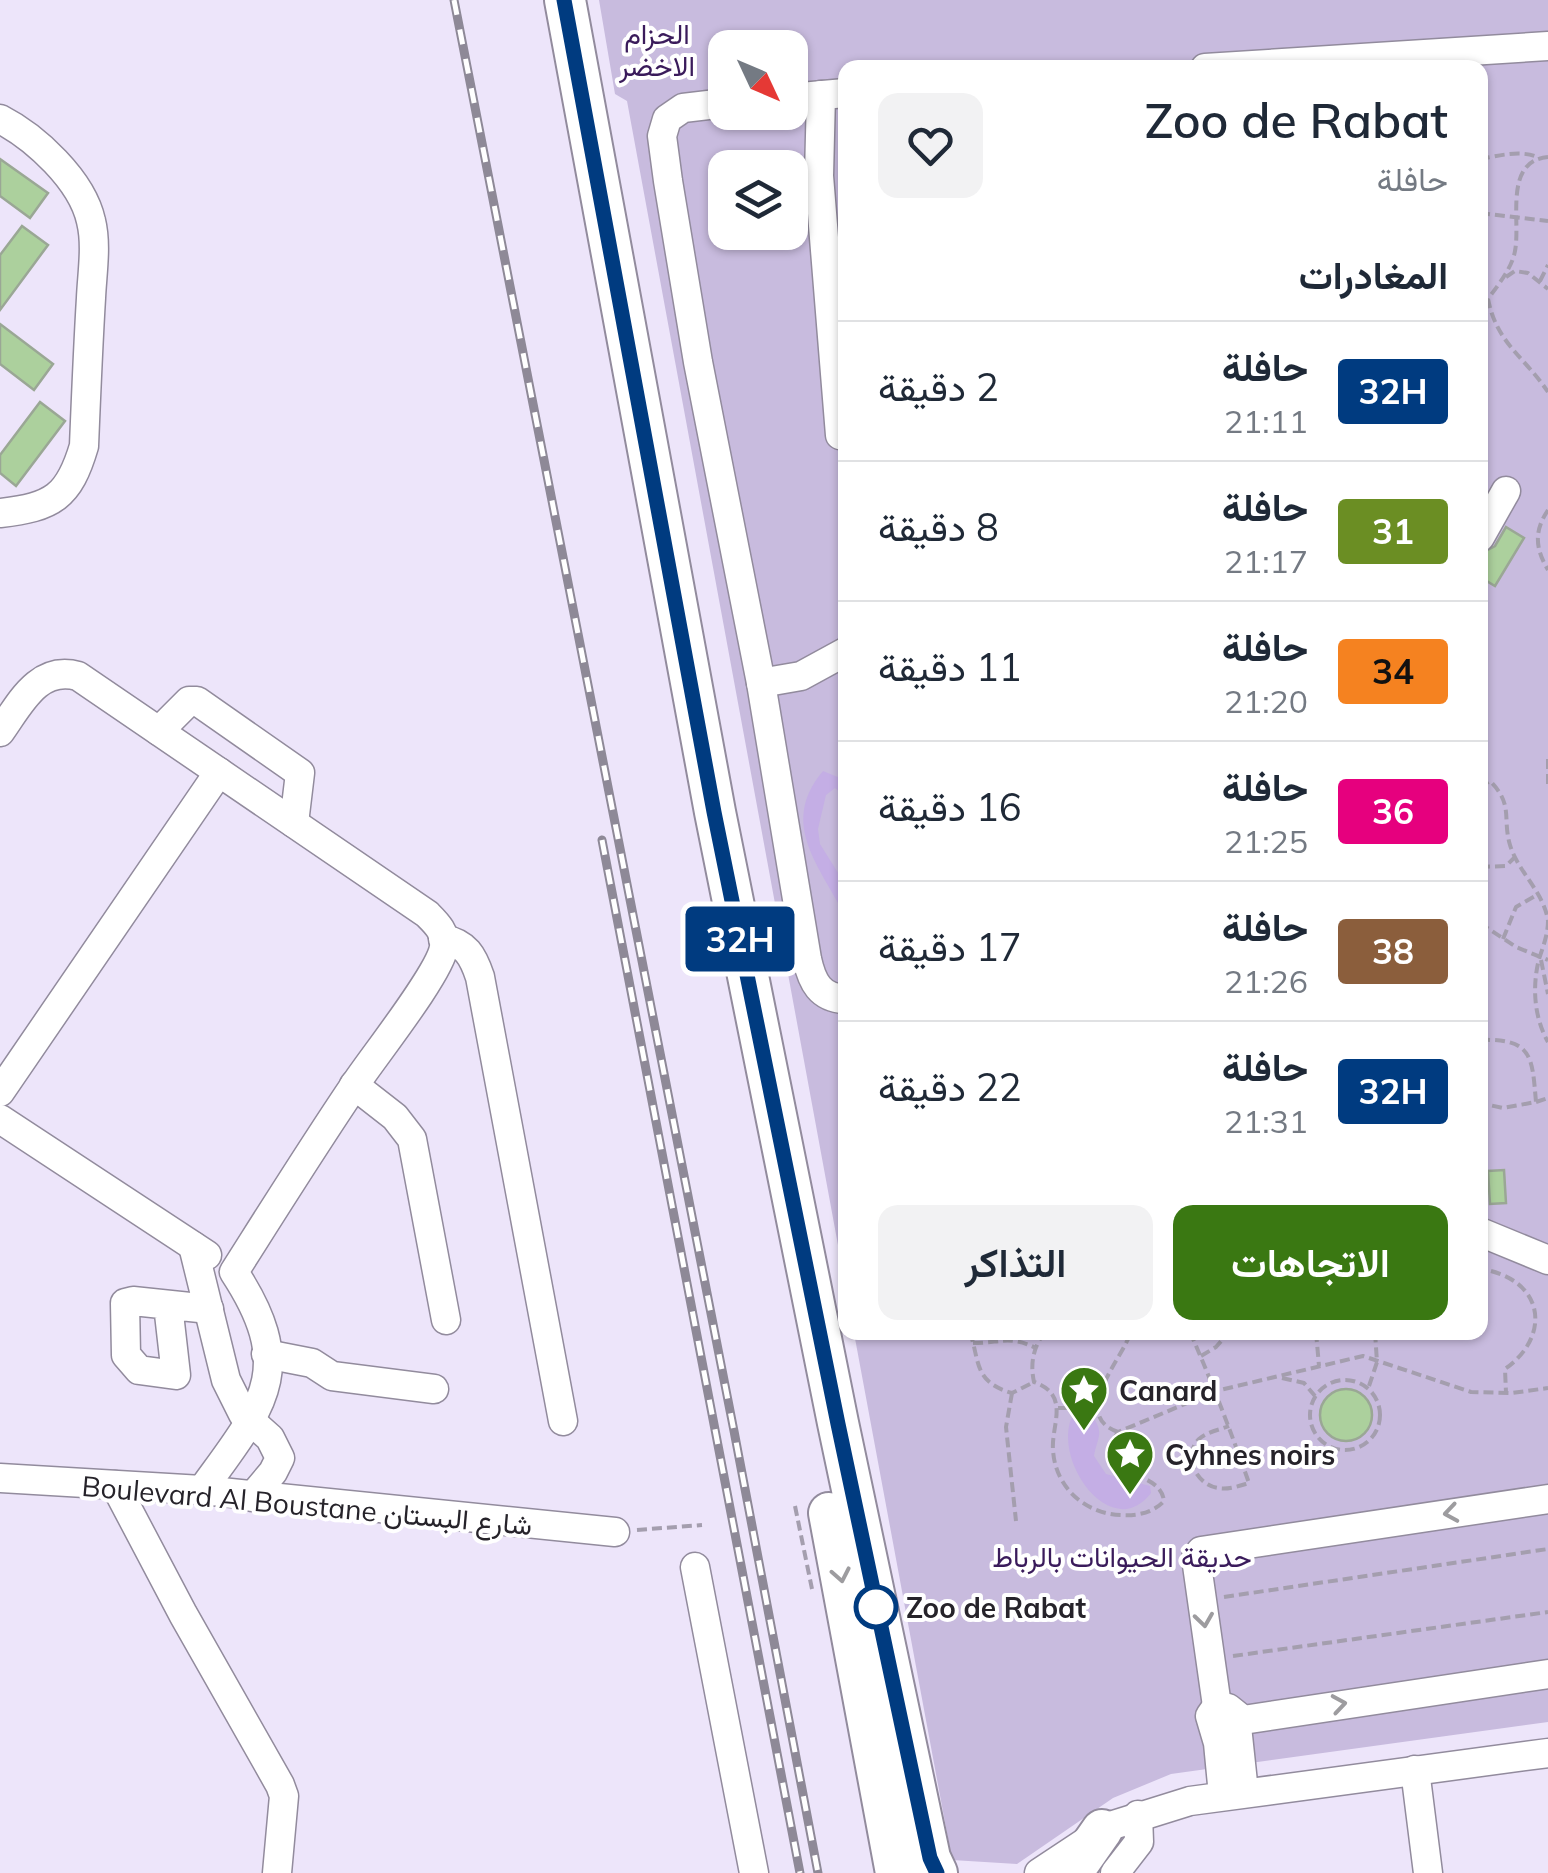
<!DOCTYPE html>
<html lang="ar">
<head>
<meta charset="utf-8">
<style>
  :root { --surface:#fff; --page:#f2f2f3; --text:#1f2937; --muted:#747a83; --line:#e0e1e3; --accent:#3a7812 }
  body { margin:0; font-family:Mulish,Vazirmatn,sans-serif; background:var(--page); color:var(--text); direction:rtl; height:100vh; display:flex; flex-direction:column; font-size:38px; white-space:nowrap }
  * { box-sizing:border-box; margin:0 }
  p { font-size:32px; color:var(--muted) }
  .icon { flex:none; width:55px; height:55px; fill:none; stroke:currentColor; stroke-width:2; stroke-linecap:round; stroke-linejoin:round }
  .map { position:relative; flex:1; overflow:hidden; direction:ltr }
  .sheet { position:absolute; left:838px; top:60px; width:650px; height:1280px; display:flex; flex-direction:column; background:var(--surface); border-radius:20px; box-shadow:0 2px 8px #0004; direction:rtl }
  .sheet>* { flex:none }
  .badge { padding:0 20px; border-radius:8px; font-size:35px; line-height:65px }
  .needle { width:65px; rotate:134deg }
  .controls { position:absolute; left:708px; top:30px; display:grid; gap:20px }
  .controls a { display:grid; place-items:center; width:100px; height:100px; border-radius:20px; background:var(--surface); box-shadow:0 2px 8px #0004; font-size:50px }
  .map>.badge { position:absolute; translate:-50% -50%; box-shadow:0 0 0 5px #fff }
  h2 { padding:0 40px; font-size:38px; line-height:90px }
  .round { display:grid; place-items:center; flex:none; width:105px; height:105px; border-radius:20px; background:var(--page) }
  .head { display:flex; align-items:center; justify-content:space-between; height:170px; padding:0 40px }
  h1 { font-size:48px; font-weight:600; line-height:75px }
  .action { display:flex; gap:20px; margin-top:auto; padding:20px 40px }
  .action a { flex:1; height:115px; border-radius:20px; background:var(--accent); color:#fff; font-size:40px; font-weight:600; line-height:115px; text-align:center }
  .action a+a { background:var(--page); color:var(--text) }
  ul { padding:0; list-style:none }
  li { display:flex; align-items:center; gap:30px; height:140px; padding:0 40px; border-top:2px solid var(--line) }
  li div { flex:1 }
  li b { display:block; font-size:38px }
  li em { font-style:normal }
  li .badge { min-width:110px; font-weight:700; text-align:center }
  .map>svg:first-child { display:block }
</style>
</head>
<body>
<div class="map">
<svg width="1548" height="1873" viewBox="0 0 1548 1873">
  <rect width="100%" height="100%" fill="#ede5fa"/>
  <!-- green -->
  <path fill="#c8bbde" fill-rule="evenodd" d="M599 0H1548V1722L1171 1774 1113 1798 1017 1864 952 1860 854 1333 1480 1332V68H845V1283L627 101 615 94ZM725 48H790V112H725ZM725 168H790V232H725Z"/>
  <!-- water -->
  <g fill="#c4aee5">
    <path d="M823 771 845 780V796L835 788 826 795 818 829 820 844 845 884V916C821 867 778 824 823 771Z"/>
    <path d="M1080 1413 1092 1416C1105 1433 1097 1438 1094 1456L1106 1474 1150 1486 1151 1493C1113 1543 1054 1465 1071 1419Z"/>
  </g>
  <!-- building -->
  <g fill="#acd09d" stroke="#9aa795" stroke-width="2.5">
    <polygon points="0,159 48,193 30,218 0,196"/>
    <polygon points="22,226 48,245 0,310 0,255"/>
    <polygon points="0,324 53,364 34,390 0,364"/>
    <polygon points="40,402 65,421 16,486 0,473 0,455"/>
    <polygon points="1506,527 1524,538 1495,586 1480,577 1480,554 1495,546"/>
    <polygon points="1504,1170 1506,1203 1490,1204 1488,1171"/>
    <circle cx="1346" cy="1415" r="26"/>
  </g>
  <g fill="none" stroke-linecap="round" stroke-linejoin="round">
    <!-- minor casing -->
    <g stroke="#928b9d" stroke-width="31">
      <g id="minor">
        <polyline points="1205,68 1548,46"/>
        <polyline points="821,95 819,176 840,435"/>
        <polyline points="790,98 845,93"/>
        <path d="M725 103 683 108 667 119 662 136 668 181 698 362 761 683 807 959C812 982 820 998 845 999"/>
        <path d="M0 119C35 137 82 180 91 221 97 245 92 274 91 298 88 347 86 397 84 446 69 497 53 507 0 513"/>
        <polyline points="1480,537 1506,491"/>
        <polyline points="761,683 801,676 845,652"/>
        <polyline points="159,731 189,701 197,701 300,773 294,823"/>
        <path d="M0 732C20 704 38 665 78 676L427 914C436 923 446 932 444 947 440 973 374 1056 356 1083 314 1145 274 1209 234 1272 299 1371 261 1408 202 1490"/>
        <path d="M443 939C466 943 473 956 480 977L563 1421"/>
        <polyline points="354,1085 395,1117 412,1139 446,1320"/>
        <polyline points="0,1092 219,772"/>
        <polyline points="0,1119 207,1255"/>
        <polyline points="1480,1232 1548,1260"/>
        <polyline points="193,1246 226,1380 243,1414 270,1438 280,1458 273,1472 252,1497"/>
        <polyline points="168,1305 176,1375 139,1370 126,1355 125,1303 133,1301 209,1309"/>
        <polyline points="266,1354 312,1363 332,1376 434,1389"/>
        <polyline points="0,1478 202,1490 615,1532"/>
        <polyline points="115,1485 183,1614 280,1785 284,1796 277,1873"/>
        <polyline points="695,1567 754,1873"/>
        <polyline points="1217,1706 1196,1558 1201,1551 1548,1499"/>
        <polyline points="1236,1717 1244,1792"/>
        <polyline points="1415,1770 1428,1873"/>
        <polyline points="1223,1795 1218,1743 1210,1716 1217,1706 1228,1708 1243,1720 1548,1674"/>
        <polyline points="1039,1873 1110,1826 1190,1801 1548,1753"/>
        <polyline points="1115,1873 1139,1842 1138,1815"/>
      </g>
    </g>
    <!-- highway casing -->
    <g stroke="#928b9d" stroke-width="44">
      <g id="highway">
        <polyline points="565,0 715,812 838,1423 930,1858 937,1873"/>
        <polyline points="829,1513 896,1873"/>
        <polyline points="1072,1873 1102,1830"/>
      </g>
    </g>
    <!-- path -->
    <g stroke="#a49eae" stroke-width="4" stroke-dasharray="10 5" stroke-linecap="butt">
      <path d="M1548 157C1503 161 1521 221 1515 251 1512 268 1498 285 1488 299 1497 344 1524 356 1548 392"/>
      <path d="M1480 159C1498 156 1522 149 1539 158"/>
      <polyline points="1480,213 1548,221"/>
      <polyline points="1506,277 1515,271 1528,273 1548,289"/>
      <polyline points="1540,281 1548,265"/>
      <path d="M1548 510C1534 531 1535 548 1548 570"/>
      <polyline points="1548,759 1548,785"/>
      <path d="M1480 787 1490 781C1514 805 1502 818 1510 845 1518 872 1544 892 1548 921 1548 934 1543 947 1539 959 1532 987 1534 1017 1548 1042"/>
      <polyline points="1480,867 1506,866 1515,857"/>
      <polyline points="1480,923 1516,947 1548,960"/>
      <polyline points="1503,939 1516,907 1537,895"/>
      <polyline points="1541,960 1548,994"/>
      <path d="M1480 1040C1533 1038 1532 1057 1536 1102L1503 1108 1480 1103"/>
      <polyline points="1536,1102 1548,1098"/>
      <path d="M1491 1271C1547 1286 1548 1339 1505 1369L1506 1393"/>
      <path d="M970 1332C980 1363 974 1382 1012 1393L1034 1382"/>
      <path d="M1045 1332C1033 1347 1030 1364 1034 1382 1071 1395 1051 1425 1053 1450 1055 1487 1085 1514 1121 1515 1137 1516 1153 1513 1164 1501 1160 1465 1086 1481 1118 1432L1216 1391 1363 1356 1471 1392 1512 1393 1548 1388"/>
      <path d="M1190 1332C1212 1382 1231 1432 1249 1483 1239 1486 1228 1490 1218 1488 1196 1485 1182 1455 1199 1439 1207 1432 1219 1430 1229 1426"/>
      <polyline points="1316,1332 1319,1366"/>
      <path d="M973 1343C1001 1343 1009 1335 1036 1348"/>
      <polyline points="1201,1356 1216,1347 1229,1332"/>
      <polyline points="1282,1378 1304,1383 1315,1396"/>
      <circle cx="1345" cy="1415" r="35"/>
      <polyline points="1369,1386 1377,1362 1375,1332"/>
      <polyline points="1012,1393 1006,1427 1016,1521"/>
      <polyline points="1058,1408 1097,1408"/>
      <path d="M1118 1432C1070 1415 1121 1361 1131 1332"/>
      <polyline points="795,1506 812,1589"/>
      <polyline points="637,1530 702,1525"/>
      <polyline points="1224,1597 1548,1549"/>
      <polyline points="1233,1656 1548,1612"/>
    </g>
    <!-- minor -->
    <use href="#minor" stroke="#fff" stroke-width="28"/>
    <!-- highway -->
    <use href="#highway" stroke="#fff" stroke-width="40"/>
    <!-- rail casing -->
    <g stroke="#8e8997" stroke-width="9">
      <g id="rail">
        <polyline points="454,0 734,1431 818,1873"/>
        <polyline points="602,840 800,1873"/>
      </g>
    </g>
    <!-- rail -->
    <use href="#rail" stroke="#fff" stroke-width="5" stroke-dasharray="15" stroke-linecap="butt"/>
  </g>
  <!-- one-way arrows -->
  <defs><path id="oneway-chevron" d="M-2-3.5L2.5 0L-2 3.5" fill="none" stroke-width="1.6" stroke-linecap="round" stroke-linejoin="round" transform="scale(2.5)"/></defs>
  <g stroke="#9d9c9f">
    <use href="#oneway-chevron" transform="translate(1451 1513) rotate(171)"/>
    <use href="#oneway-chevron" transform="translate(841 1575) rotate(79)"/>
    <use href="#oneway-chevron" transform="translate(1204 1620) rotate(82)"/>
    <use href="#oneway-chevron" transform="translate(1339 1704) rotate(-9)"/>
  </g>
  <g fill="none" stroke-linecap="round" stroke-linejoin="round">
    <!-- line casing -->
    <g stroke="#fff" stroke-width="22">
      <polyline id="line" points="564,0 714,812 838,1424 930,1858 937,1873"/>
    </g>
    <!-- line -->
    <use href="#line" stroke="#003b80" stroke-width="15"/>
  </g>
  <!-- icons -->
  <defs>
    <g id="sight-pin" transform="scale(2.5)"><path d="M0 17L-7.5 6A9.5 9.5 0 1 1 7.5 6Z" fill="#3a7812" stroke="#fff"/><path d="M0-6L1.8-2.2L6-1.7L2.9 1.2L3.7 5.4L0 3.3L-3.7 5.4L-2.9 1.2L-6-1.7L-1.8-2.2Z" fill="#fff"/></g>
  </defs>
  <g fill-rule="evenodd">
    <use href="#sight-pin" x="1084" y="1390"/>
    <use href="#sight-pin" x="1130" y="1454"/>
  </g>
  <!-- markers -->
  <circle fill="#fff" stroke="#003b80" stroke-width="5" cx="876" cy="1607" r="20"/>
  <g text-anchor="middle" dominant-baseline="central" stroke-width="8" stroke-linejoin="round" paint-order="stroke">
    <!-- park labels -->
    <g font-size="28" fill="#3a1b5b" stroke="#fff">
      <text x="657" y="33">الحزام<tspan x="657" dy="32">الاخضر</tspan></text>
      <text x="1122" y="1556">حديقة الحيوانات بالرباط</text>
    </g>
    <!-- poi labels -->
    <g font-size="28" font-weight="bold" fill="#26232a" stroke="#fff" text-anchor="start">
      <text x="1119" y="1390">Canard</text>
      <text x="1165" y="1454">Cyhnes noirs</text>
    </g>
    <!-- street labels -->
    <g font-size="28" fill="#26232a" stroke="#fff">
      <text transform="translate(307 1505) rotate(5)">Boulevard Al Boustane شارع البستان</text>
    </g>
    <!-- stop labels -->
    <g font-size="28" font-weight="bold" fill="#26232a" stroke="#fff" text-anchor="start">
      <text x="906" y="1607">Zoo de Rabat</text>
    </g>
  </g>
</svg>
<div class="controls">
<a><svg class="needle" viewBox="-14 -14 28 28"><path d="M0-13l5 13h-10z" fill="#e53935"/><path d="M0 13l5-13h-10z" fill="#747a83"/></svg></a>
<a><svg class="icon" aria-label="layers" viewBox="0 0 24 24"><path d="M12 4l9 5-9 5-9-5zM3 14l9 5 9-5"/></svg></a>
</div>
<b class="badge" style="left:740px;top:939px;background:#003b80;color:#fff">32H</b>
<section class="sheet">
<div class="head"><div><h1>Zoo de Rabat</h1><p>حافلة</p></div><a class="round"><svg class="icon" aria-label="heart" viewBox="0 0 24 24"><path d="M12 20l-8-8c-3-5 5-10 8-4 3-6 11-1 8 4z"/></svg></a></div>
<h2>المغادرات</h2>
<ul>
<li><span class="badge" style="background:#003b80;color:#fff">32H</span><div><b>حافلة</b><p>21:11</p></div><em>2 دقيقة</em></li>
<li><span class="badge" style="background:#6b8e23;color:#fff">31</span><div><b>حافلة</b><p>21:17</p></div><em>8 دقيقة</em></li>
<li><span class="badge" style="background:#f58220;color:#111">34</span><div><b>حافلة</b><p>21:20</p></div><em>11 دقيقة</em></li>
<li><span class="badge" style="background:#e6007e;color:#fff">36</span><div><b>حافلة</b><p>21:25</p></div><em>16 دقيقة</em></li>
<li><span class="badge" style="background:#8b5e3c;color:#fff">38</span><div><b>حافلة</b><p>21:26</p></div><em>17 دقيقة</em></li>
<li><span class="badge" style="background:#003b80;color:#fff">32H</span><div><b>حافلة</b><p>21:31</p></div><em>22 دقيقة</em></li>
</ul>
<div class="action"><a>الاتجاهات</a><a>التذاكر</a></div>
</section>
</div>
</body>
</html>
